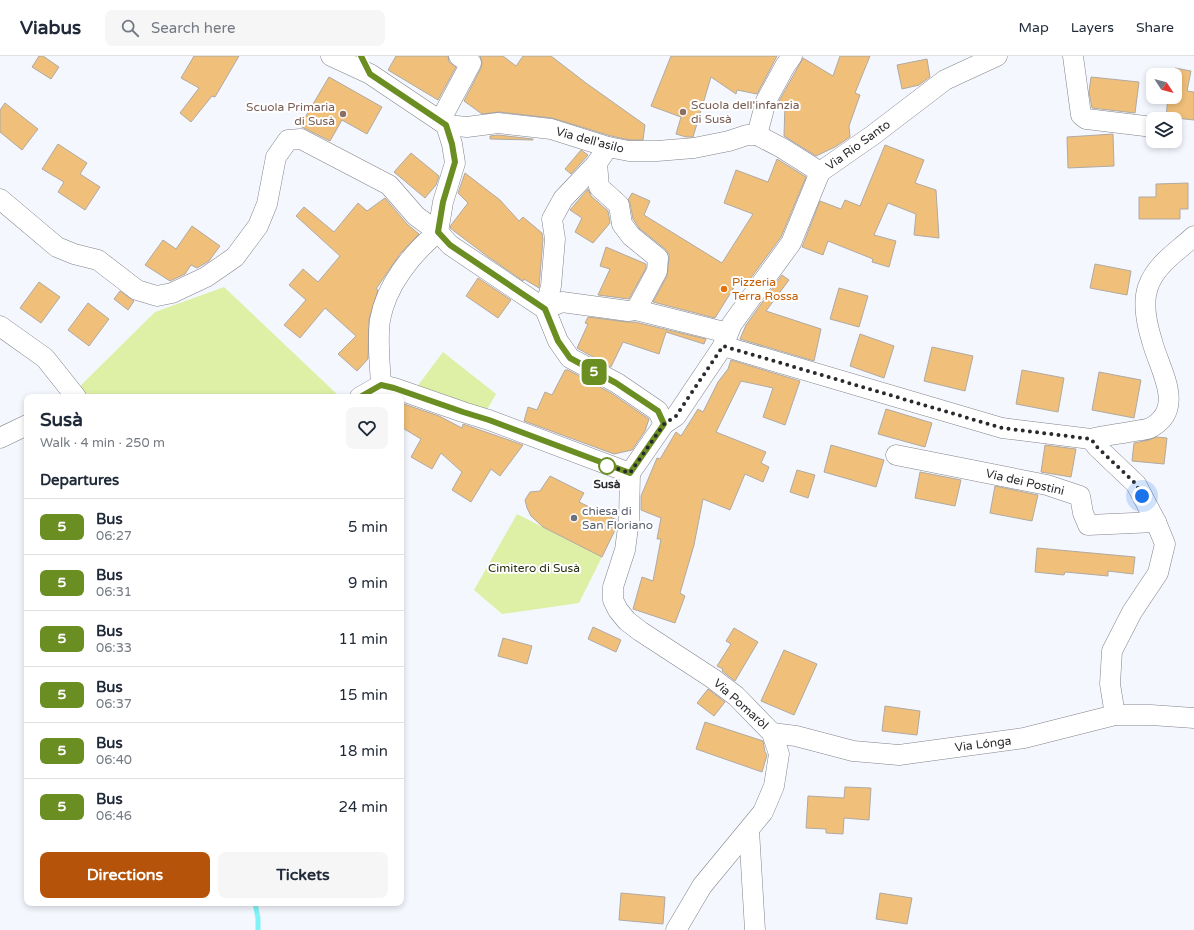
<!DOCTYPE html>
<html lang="en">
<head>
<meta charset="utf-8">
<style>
  :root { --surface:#fff; --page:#f6f6f7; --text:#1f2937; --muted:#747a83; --line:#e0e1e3; --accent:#b45309 }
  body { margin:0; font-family:"Varela Round",sans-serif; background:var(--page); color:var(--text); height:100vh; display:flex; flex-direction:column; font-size:15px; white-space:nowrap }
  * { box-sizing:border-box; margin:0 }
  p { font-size:13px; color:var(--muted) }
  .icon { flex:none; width:22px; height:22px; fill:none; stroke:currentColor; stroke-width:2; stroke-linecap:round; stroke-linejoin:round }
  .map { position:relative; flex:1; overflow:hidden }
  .drawer { position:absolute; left:24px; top:338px; width:380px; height:512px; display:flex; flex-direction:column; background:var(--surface); border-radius:8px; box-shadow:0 2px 6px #0003 }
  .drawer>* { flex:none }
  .badge { padding:0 8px; border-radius:6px; font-size:14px; line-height:26px }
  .needle { width:26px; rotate:126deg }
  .controls { position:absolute; left:1146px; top:12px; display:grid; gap:8px }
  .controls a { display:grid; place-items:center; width:36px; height:36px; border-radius:8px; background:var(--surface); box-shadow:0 2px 6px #0003; font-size:20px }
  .you { position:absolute; width:20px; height:20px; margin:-10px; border:3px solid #fff; border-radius:50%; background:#1a73e8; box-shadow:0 0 0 6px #1a73e833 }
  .map>.badge { position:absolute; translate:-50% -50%; box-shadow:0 0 0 2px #fff }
  h2 { padding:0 16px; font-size:15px; line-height:36px }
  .round { display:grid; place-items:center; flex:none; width:42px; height:42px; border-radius:8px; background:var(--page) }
  .overview { display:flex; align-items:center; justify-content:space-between; height:68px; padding:0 16px }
  h1 { font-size:19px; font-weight:800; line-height:30px }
  .cta { display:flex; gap:8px; margin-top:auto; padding:8px 16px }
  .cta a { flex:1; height:46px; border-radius:8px; background:var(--accent); color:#fff; font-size:16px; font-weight:800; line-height:46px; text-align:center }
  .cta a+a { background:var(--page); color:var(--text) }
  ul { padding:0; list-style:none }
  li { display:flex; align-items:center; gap:12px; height:56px; padding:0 16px; border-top:1px solid var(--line) }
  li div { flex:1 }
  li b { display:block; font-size:15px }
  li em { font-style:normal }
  li .badge { min-width:44px; font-weight:700; text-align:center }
  header { display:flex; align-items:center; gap:24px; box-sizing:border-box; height:56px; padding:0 20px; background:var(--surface); border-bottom:1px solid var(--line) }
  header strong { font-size:19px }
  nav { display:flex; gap:22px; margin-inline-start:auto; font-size:14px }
  .search { width:280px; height:36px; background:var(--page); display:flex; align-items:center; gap:10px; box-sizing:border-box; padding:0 14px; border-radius:8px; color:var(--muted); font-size:15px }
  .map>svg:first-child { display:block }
</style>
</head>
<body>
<header>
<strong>Viabus</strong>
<div class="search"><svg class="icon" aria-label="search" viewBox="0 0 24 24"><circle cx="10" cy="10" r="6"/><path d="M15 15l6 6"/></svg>Search here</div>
<nav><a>Map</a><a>Layers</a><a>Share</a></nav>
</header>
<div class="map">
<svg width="1194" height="874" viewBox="0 0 1194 874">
  <rect width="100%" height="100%" fill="#f5f7ff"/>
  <!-- green -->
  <g fill="#deefa6">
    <polygon points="224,231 340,341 79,341 72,338 155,256"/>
    <polygon points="443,296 496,338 484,359 416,332"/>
    <polygon points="517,458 602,501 579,547 502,558 474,534"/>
  </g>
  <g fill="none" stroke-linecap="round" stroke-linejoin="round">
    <!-- stream -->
    <polyline stroke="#81f3f6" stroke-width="5" points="255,847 258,862 258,874"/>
  </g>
  <!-- building -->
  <g fill="#f0bf79" stroke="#afaaa3">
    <polygon points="39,0 43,0 59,11 51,23 32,11"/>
    <polygon points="194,0 239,0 215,41 212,40 191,66 180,57 199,32 181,22"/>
    <polygon points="396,0 448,0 449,6 456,11 438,44 388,14"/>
    <polygon points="480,0 503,0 516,10 523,0 551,0 586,27 645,69 643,84 630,84 611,80 552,62 499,56 482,58 464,45 481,12 482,6"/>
    <polygon points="671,0 777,0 757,38 737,34 736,38 711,21 693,81 686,81 676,78 681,61 651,50"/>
    <polygon points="840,0 870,0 855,37 860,39 849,70 850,81 835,91 816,100 784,80 785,48 779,45 803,2 833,20"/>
    <polygon points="927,3 930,21 919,29 902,33 897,9"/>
    <polygon points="1175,12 1191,15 1187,35 1194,36 1194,64 1166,61 1168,41 1175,41 1175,19 1173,19"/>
    <polygon points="329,21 382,51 367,78 342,64 330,85 300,70"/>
    <polygon points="1091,21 1139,26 1135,57 1092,52 1089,36"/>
    <polygon points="5,47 38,73 22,94 0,76 0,54"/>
    <polygon points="1113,78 1114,110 1068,112 1067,81"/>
    <polygon points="498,79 533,83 533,84 490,83 490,80"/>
    <polygon points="58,88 87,107 80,118 100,131 85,154 58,136 64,126 42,113"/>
    <polygon points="885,89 924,104 915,127 936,134 939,182 914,179 916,158 888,147 874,179 896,185 889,211 872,206 873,203 828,185 823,199 802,191 820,145 841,153 845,144 860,150"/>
    <polygon points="581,94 588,99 571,118 565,113"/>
    <polygon points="411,97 439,120 436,129 425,142 394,116"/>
    <polygon points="777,103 806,121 781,181 745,230 738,225 715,262 653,246 667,220 669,203 669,198 665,193 639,172 633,163 630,147 628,144 632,137 650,145 644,159 722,207 753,158 724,147 736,114 768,126"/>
    <polygon points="465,117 500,144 519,165 523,161 542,177 543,183 539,232 524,223 523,225 487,200 450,172 451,169 468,147 458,137"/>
    <polygon points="1188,127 1188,153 1180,153 1180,163 1139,163 1139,141 1156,141 1156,128"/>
    <polygon points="588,133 591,140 608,155 610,167 593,187 575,176 582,162 570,154"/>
    <polygon points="385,142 407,168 419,178 400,198 376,233 378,234 369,263 368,303 357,315 338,298 356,280 325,252 300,282 284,269 306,244 289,229 303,213 318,226 340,200 296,160 304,151 334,176 358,147 367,155"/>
    <polygon points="192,170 220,190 209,205 197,212 191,209 185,218 170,225 145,209 163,184 176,193"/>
    <polygon points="606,191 646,208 646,212 629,243 598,239 610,213 600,210"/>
    <polygon points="1095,208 1131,215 1127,239 1090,232"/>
    <polygon points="782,219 789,224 766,255 821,273 814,305 740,283 746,269"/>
    <polygon points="478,222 511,244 498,262 466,240"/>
    <polygon points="39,226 60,241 41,267 20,252"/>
    <polygon points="839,232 868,240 859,271 830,263"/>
    <polygon points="120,235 134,245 128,254 114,243"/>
    <polygon points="88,247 109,263 89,290 68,274"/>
    <polygon points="588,261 627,266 635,266 706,283 704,288 666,276 659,298 623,286 611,311 577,292 588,268 585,267"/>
    <polygon points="860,278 894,290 884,322 850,310"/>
    <polygon points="932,291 973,300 965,335 924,325"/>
    <polygon points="731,304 800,325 785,369 763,361 773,332 741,325 716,376 766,396 761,407 769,411 763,426 745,418 730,454 703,443 694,489 680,537 685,540 675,567 633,553 642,521 653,525 661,483 657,483 661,462 641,454 641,440 657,402 660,403 676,376 681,380 698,353 703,356 718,326 728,313"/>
    <polygon points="565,314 568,314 611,337 649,363 645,375 632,394 614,398 524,365 528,351 537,354 545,336 552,339"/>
    <polygon points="1022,314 1064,322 1058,356 1016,348"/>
    <polygon points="1099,316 1141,324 1134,362 1092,354"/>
    <polygon points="401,347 439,360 462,372 463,368 523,389 500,420 491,413 471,446 452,434 462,416 441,397 432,413 411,401 421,383 401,371"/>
    <polygon points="886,353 932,367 925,391 878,378"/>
    <polygon points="1156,381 1167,382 1164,408 1132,405 1134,387 1149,384"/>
    <polygon points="831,389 884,404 876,431 824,416"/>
    <polygon points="1045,389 1076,393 1071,421 1041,416"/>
    <polygon points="797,414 815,419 808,442 790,436"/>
    <polygon points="920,416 961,424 955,450 915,442"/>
    <polygon points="550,420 584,437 579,446 617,464 616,472 602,501 543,471 531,460 527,452 525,444 530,436 540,435"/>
    <polygon points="995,430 1038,439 1032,465 990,457"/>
    <polygon points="1037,492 1135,501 1133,518 1108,515 1108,520 1065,516 1064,519 1035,516"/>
    <polygon points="593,571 621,584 616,596 588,583"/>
    <polygon points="734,572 758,586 735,625 722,615 723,613 717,610 731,588 726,585"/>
    <polygon points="503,582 532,590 527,608 498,600"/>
    <polygon points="784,594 817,608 794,659 761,645"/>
    <polygon points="708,633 725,646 714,660 697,647"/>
    <polygon points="885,650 920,655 917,679 882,675"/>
    <polygon points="705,666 763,685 765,696 767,699 762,716 696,693"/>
    <polygon points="845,731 871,732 869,764 844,762 843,778 826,777 826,773 806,772 808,740 844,742"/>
    <polygon points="621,837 665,841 663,868 619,864"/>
    <polygon points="880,837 912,842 907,868 876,863"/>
  </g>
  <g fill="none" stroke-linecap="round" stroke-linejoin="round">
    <!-- minor casing -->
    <g stroke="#82838a" stroke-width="21">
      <g id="minor">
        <polyline points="331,0 370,18 446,69 467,71 498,67 551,73 608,91 629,95 657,95 694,92 729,85 747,79 757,79"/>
        <polyline points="792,0 785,10 766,45 757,79 782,92 820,116"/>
        <polyline points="1073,0 1081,59 1086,63 1095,64 1153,71"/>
        <polyline points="440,65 471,7 459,0"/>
        <polyline points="597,107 599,131 619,149 622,168 631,180 658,202 657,215 636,254"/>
        <polyline points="0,143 57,191 74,198 98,204 137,234 157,240 172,237 206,221 235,201 258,170 267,148 276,101 288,84 301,83 389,129 416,160 438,176 450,189 545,253 558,285 570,302 617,327 658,355 664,368"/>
        <polyline points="438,176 443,146 455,107 452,88 446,69"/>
        <polyline points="545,253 562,246 628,255 636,254 728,277"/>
        <polyline points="545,253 551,230 555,183 552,163 563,143 597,107 608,91"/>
        <polyline points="0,270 45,302 76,341"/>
        <path d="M723 290 1002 372 1091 383C1105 379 1120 378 1135 375 1140 374 1146 374 1150 372 1187 353 1159 313 1152 285 1147 269 1142 248 1148 231 1156 208 1177 196 1194 180"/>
        <path d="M381 329C380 308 377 285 380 264 386 230 411 198 438 176"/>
        <polyline points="360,341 381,329 394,332 463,356 489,364 630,417"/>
        <polyline points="0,382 27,369"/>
        <polyline points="1091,383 1097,391 1136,428 1156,466 1165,488 1158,517 1132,556 1112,595 1110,628 1115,659"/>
        <polyline points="896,399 1047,429 1080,440 1083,457 1088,469 1156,466"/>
        <polyline points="630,417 664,368 676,360 723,290 732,268 791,187 820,116 873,79 945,24 997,0"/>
        <polyline points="630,417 629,464 625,494 613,531 613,544 618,554 627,565 640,575 712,622 736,640 772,677 779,698 774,730 763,756 702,830 676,874"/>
        <polyline points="772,677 796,680 853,695 899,699 1024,682 1115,659 1151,659 1194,662"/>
        <polyline points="749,774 755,874"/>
      </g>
    </g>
    <!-- minor -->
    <use href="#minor" stroke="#fff" stroke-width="20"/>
  </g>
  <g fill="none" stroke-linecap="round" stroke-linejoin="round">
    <!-- line casing -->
    <g stroke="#fff" stroke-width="9">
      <polyline id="line" points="360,341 381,329 394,332 463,356 489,364 630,417 664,368 658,355 616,327 570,302 558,285 545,253 450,189 438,176 443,146 455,106 452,88 446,69 370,18 361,0"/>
    </g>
    <!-- line -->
    <use href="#line" stroke="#6b8e23" stroke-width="6"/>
    <!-- walk -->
    <polyline stroke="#292a2d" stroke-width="4" stroke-dasharray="0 7.2" points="607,410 606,409 630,417 664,368 676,360 723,290 1002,372 1091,383 1097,391 1136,428 1142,440"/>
  </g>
  <!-- markers -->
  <g fill="#8d6e63" stroke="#fff" stroke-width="1.5">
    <circle cx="683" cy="56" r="4"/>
    <circle cx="343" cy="58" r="4"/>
  </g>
  <circle fill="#e8710a" stroke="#fff" stroke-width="1.5" cx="724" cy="233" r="4"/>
  <circle fill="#fff" stroke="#6b8e23" stroke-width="2" cx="607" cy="410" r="8"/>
  <circle fill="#6b7280" stroke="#fff" stroke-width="1.5" cx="574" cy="462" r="4"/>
  <g text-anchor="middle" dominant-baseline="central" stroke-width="4" stroke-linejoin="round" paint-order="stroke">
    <!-- education labels -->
    <g font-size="12" fill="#785e54" stroke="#fff" text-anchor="start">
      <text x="691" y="49">Scuola dell'infanzia<tspan x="691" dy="14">di Susà</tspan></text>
      <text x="335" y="51" text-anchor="end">Scuola Primaria<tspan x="335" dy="14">di Susà</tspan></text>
    </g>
    <!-- street labels -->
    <g font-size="12" fill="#292a2d" stroke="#fff">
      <text transform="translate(590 84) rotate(15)">Via dell'asilo</text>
      <text transform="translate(858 89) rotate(-36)">Via Rio Santo</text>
      <text transform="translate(1025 426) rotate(13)">Via dei Postini</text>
      <text transform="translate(741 648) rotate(42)">Via Pomaròl</text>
      <text transform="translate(983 688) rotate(-7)">Via Lónga</text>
    </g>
    <!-- food labels -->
    <g font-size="12" fill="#c56008" stroke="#fff" text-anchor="start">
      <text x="732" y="226">Pizzeria<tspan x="732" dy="14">Terra Rossa</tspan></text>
    </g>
    <!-- stop labels -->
    <g font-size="12" font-weight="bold" fill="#292a2d" stroke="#fff">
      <text x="607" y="428">Susà</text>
    </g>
    <!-- worship labels -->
    <g font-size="12" fill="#5b616d" stroke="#fff" text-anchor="start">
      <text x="582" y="455">chiesa di<tspan x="582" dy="14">San Floriano</tspan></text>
    </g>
    <!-- park labels -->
    <g font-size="12" fill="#29300e" stroke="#fff">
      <text x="534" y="512">Cimitero di Susà</text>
    </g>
  </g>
</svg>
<div class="controls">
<a><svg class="needle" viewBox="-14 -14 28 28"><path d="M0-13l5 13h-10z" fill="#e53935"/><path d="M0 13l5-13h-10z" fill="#747a83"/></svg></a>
<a><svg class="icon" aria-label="layers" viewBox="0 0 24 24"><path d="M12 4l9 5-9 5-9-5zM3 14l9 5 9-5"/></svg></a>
</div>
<div class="you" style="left:1142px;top:440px"></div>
<b class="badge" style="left:594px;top:316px;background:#6b8e23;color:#fff">5</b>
<section class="drawer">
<div class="overview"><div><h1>Susà</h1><p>Walk · 4 min · 250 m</p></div><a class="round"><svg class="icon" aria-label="heart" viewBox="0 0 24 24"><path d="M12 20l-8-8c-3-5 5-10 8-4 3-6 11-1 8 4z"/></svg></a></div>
<h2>Departures</h2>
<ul>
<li><span class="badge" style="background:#6b8e23;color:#fff">5</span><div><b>Bus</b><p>06:27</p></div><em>5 min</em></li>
<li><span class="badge" style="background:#6b8e23;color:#fff">5</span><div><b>Bus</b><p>06:31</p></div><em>9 min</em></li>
<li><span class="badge" style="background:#6b8e23;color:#fff">5</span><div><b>Bus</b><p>06:33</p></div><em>11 min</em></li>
<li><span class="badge" style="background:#6b8e23;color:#fff">5</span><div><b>Bus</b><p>06:37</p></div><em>15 min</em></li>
<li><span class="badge" style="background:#6b8e23;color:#fff">5</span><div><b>Bus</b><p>06:40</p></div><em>18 min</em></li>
<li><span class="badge" style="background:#6b8e23;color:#fff">5</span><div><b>Bus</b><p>06:46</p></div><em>24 min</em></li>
</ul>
<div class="cta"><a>Directions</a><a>Tickets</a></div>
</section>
</div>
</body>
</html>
